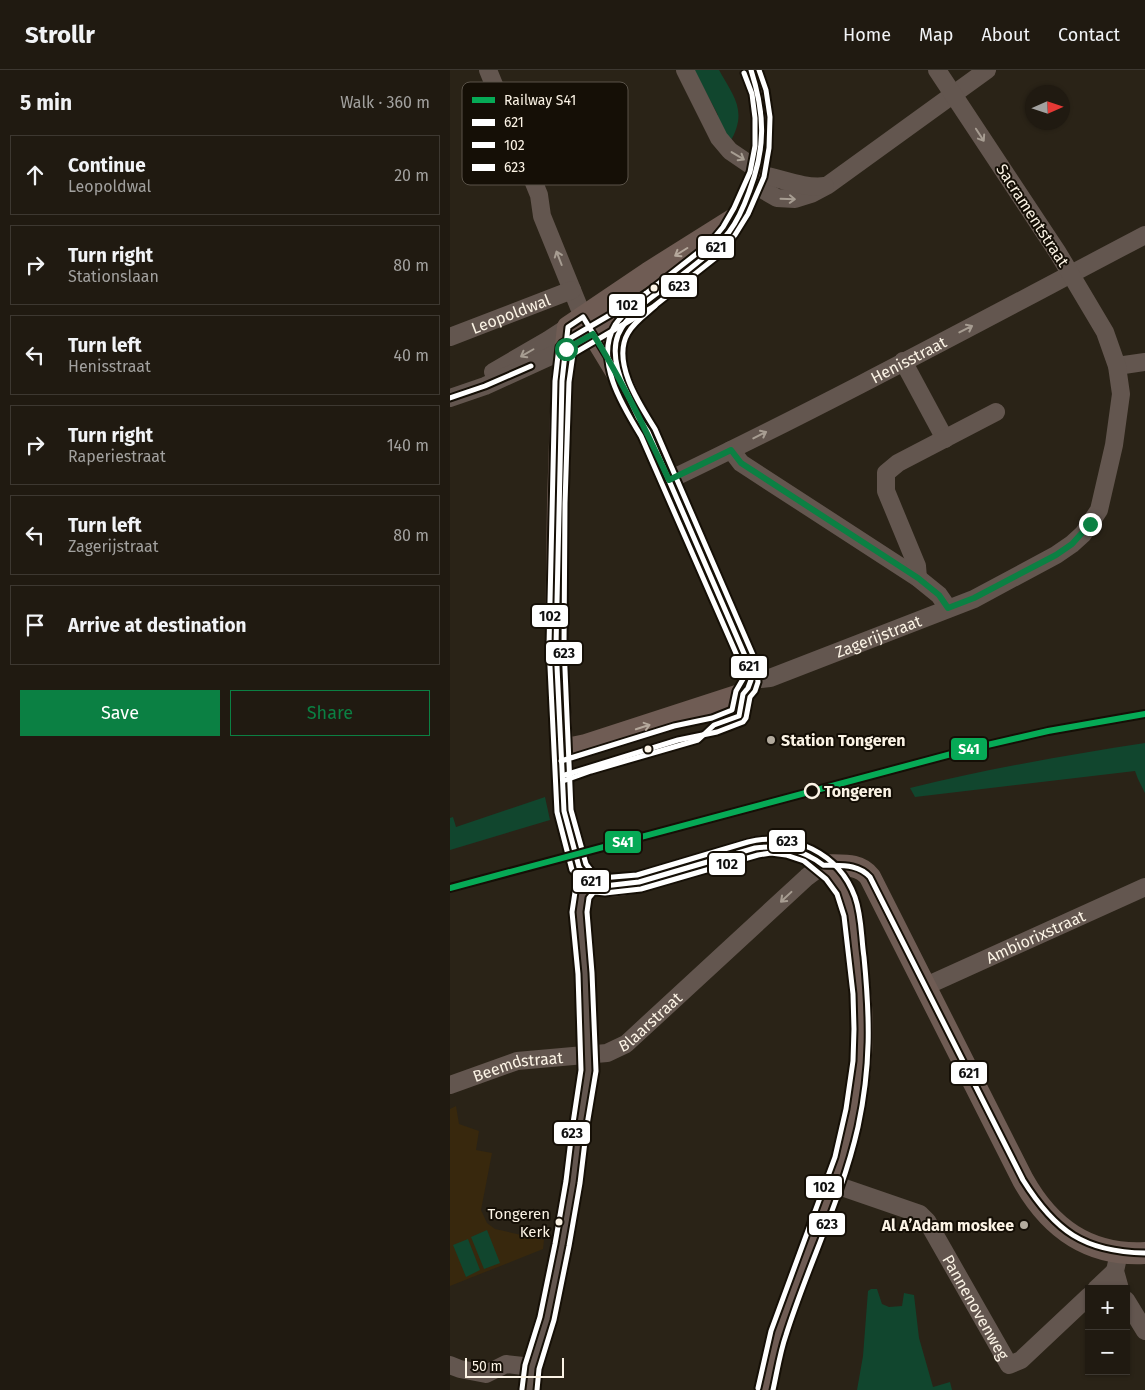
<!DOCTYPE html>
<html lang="en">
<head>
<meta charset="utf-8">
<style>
	body { margin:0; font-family:"Fira Sans",sans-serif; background:#2d271f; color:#f1f3f6 }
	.controls { position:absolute; right:15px; bottom:15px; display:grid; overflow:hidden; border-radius:0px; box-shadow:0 1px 4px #0004 }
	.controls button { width:45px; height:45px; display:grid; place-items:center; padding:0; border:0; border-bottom:1px solid #3d3831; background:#201a11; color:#f1f3f6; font:25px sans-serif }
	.compass { position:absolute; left:575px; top:15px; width:45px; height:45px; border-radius:50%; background:#201a11; box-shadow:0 1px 4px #0004; rotate:87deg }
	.scale { position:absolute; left:15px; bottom:12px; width:99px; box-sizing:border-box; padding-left:5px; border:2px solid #fbf3e5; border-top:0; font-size:14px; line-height:18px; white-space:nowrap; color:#fbf3e5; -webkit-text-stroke:4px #150f06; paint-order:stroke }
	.stop { position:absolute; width:15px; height:15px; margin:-11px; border:4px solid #0b8043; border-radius:50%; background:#fff }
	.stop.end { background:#0b8043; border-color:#fff; box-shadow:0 1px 5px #0008 }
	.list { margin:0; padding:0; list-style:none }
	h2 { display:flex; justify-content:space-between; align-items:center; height:65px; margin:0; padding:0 20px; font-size:21px }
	h2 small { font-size:16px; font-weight:400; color:#a2a19f }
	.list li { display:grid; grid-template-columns:32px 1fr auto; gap:15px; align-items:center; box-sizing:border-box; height:80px; margin:0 10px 10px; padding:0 10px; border:1px solid #3d3831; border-radius:0px }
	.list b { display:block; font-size:19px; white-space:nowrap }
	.list p { margin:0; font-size:16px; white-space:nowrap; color:#a2a19f }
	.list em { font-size:16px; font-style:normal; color:#a2a19f }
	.actions { display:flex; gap:10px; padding:15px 20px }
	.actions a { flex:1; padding:11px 0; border:1px solid #0b8043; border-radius:0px; text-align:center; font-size:18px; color:#0b8043 }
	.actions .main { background:#0b8043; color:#fff }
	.icon { flex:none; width:28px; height:28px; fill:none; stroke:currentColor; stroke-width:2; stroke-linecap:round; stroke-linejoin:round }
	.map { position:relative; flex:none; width:695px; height:1320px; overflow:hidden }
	header { display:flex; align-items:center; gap:30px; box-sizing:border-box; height:70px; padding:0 25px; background:#201a11; border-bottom:1px solid #3d3831 }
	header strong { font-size:24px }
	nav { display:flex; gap:28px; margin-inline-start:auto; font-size:18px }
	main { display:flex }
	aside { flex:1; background:#201a11 }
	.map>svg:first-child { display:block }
	.built { fill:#38280d }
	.green { fill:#11462e }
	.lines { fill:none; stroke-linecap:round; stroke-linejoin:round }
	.major-tunnel { stroke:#494236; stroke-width:22; stroke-dasharray:22 11; stroke-linecap:butt }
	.minor { stroke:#63564f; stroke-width:18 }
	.major { stroke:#6f5c54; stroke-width:22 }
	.bus-1-casing { stroke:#150f06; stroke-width:9 }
	.bus-2-casing { stroke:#150f06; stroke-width:9 }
	.bus-3-casing { stroke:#150f06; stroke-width:9 }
	.bus-1 { stroke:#fff; stroke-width:5 }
	.bus-2 { stroke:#fff; stroke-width:5 }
	.bus-3 { stroke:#fff; stroke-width:5 }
	.rail-1-casing { stroke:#150f06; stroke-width:10 }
	.rail-1 { stroke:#06aa56; stroke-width:6 }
	.oneway { stroke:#a79d92 }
	.oneway2 { stroke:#b5a89c }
	.route { stroke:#0b8043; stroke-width:6 }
	.bus-dot { fill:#fbf3e5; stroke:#150f06; stroke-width:2 }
	.poi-dot { fill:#b2aa9d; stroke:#150f06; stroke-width:2 }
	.stop-dot { fill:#150f06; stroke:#fbf3e5; stroke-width:2.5 }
	.labels { text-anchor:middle; stroke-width:4; stroke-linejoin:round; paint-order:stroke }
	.bus-label { font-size:15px; fill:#fbf3e5; stroke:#150f06; text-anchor:end }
	.street-label { font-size:16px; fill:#fbf3e5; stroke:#150f06 }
	.poi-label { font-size:16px; font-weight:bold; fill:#fbf3e5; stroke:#150f06; text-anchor:start }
	.stop-label { font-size:16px; font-weight:bold; fill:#fbf3e5; stroke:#150f06; text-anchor:start }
	.key { fill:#150f06; stroke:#5a5349; stroke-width:1 }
	.key-label { font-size:14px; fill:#fbf3e5 }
	.line-badge { stroke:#150f06; stroke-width:2 }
	.badge-label { font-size:14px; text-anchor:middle; font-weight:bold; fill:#fff }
	.pale-badge-label { font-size:14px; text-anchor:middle; font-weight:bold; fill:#111 }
</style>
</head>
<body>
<header>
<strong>Strollr</strong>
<nav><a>Home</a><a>Map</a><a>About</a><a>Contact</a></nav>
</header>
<main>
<aside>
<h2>5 min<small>Walk · 360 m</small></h2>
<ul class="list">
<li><svg class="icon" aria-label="ahead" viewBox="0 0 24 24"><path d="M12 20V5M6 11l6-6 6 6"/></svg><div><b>Continue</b><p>Leopoldwal</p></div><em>20 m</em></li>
<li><svg class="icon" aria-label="right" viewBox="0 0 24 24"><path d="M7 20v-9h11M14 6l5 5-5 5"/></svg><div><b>Turn right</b><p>Stationslaan</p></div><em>80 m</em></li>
<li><svg class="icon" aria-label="left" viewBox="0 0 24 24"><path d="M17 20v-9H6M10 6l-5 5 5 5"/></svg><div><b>Turn left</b><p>Henisstraat</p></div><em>40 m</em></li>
<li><svg class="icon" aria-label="right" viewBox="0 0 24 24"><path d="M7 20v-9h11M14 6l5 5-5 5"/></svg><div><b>Turn right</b><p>Raperiestraat</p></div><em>140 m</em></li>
<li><svg class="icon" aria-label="left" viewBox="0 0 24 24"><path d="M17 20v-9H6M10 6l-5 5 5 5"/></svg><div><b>Turn left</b><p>Zagerijstraat</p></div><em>80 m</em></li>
<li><svg class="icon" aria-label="arrive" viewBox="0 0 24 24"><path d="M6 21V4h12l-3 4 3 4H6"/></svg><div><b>Arrive at destination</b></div></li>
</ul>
<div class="actions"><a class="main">Save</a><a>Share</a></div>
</aside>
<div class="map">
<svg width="695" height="1320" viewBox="0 0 695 1320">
	<rect width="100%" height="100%" fill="#2a2317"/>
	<path class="built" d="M6 1036 9 1054 29 1061 26 1080 42 1083 31 1140 37 1153 45 1159 94 1170 93 1179 0 1216V1039Z"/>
	<path class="green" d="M244 0H269C284 27 298 41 280 72L266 47 268 45Z
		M695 673V723L688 709 685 701 465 727 460 718C538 699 616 685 695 673Z
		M95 727 100 750 0 780V748L3 747 6 757Z
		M37 1160 50 1193 34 1199 21 1167Z
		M18 1169 30 1200 16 1207 3 1175Z
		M421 1219H427L432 1234 439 1237 452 1236 454 1223 464 1225 469 1268 483 1317 500 1312 502 1320H407L413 1286 418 1221Z"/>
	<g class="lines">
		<path class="major-tunnel" d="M114 741 129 797"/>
		<g class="minor">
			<path d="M38 0 89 125 92 146 133 247"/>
			<path d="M235 0 269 68 280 81 302 96 315 121 327 128 345 129 361 124 378 115 537 0"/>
			<path d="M307 104C329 107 352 119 375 116"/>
			<path id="s1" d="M0 267 122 220"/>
			<path d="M453 291 495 369"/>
			<path d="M667 296 695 292"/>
			<path d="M43 302 98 270 118 257"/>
			<path d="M0 328 35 316 116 279"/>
			<path d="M281 380 291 393 468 508 489 525 498 538"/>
			<path id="s2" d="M219 410C380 333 537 248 695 165"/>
			<path d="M468 508 467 496 436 421V403L448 393 546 342"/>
			<path id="s3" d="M301 610 320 608 524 529 606 485 622 474 633 464 649 440 664 375 671 324 667 296 655 262 608 183 487 0"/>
			<path id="s4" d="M476 916 695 817"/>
			<path id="s5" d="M0 1015 67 991 157 983 176 974 357 807 373 795"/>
			<path id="s6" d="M383 1114 470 1144 477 1151 559 1295 571 1290 639 1226"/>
			<path d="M669 1183 665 1201 670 1219"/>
			<path d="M646 1219 665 1201"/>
			<path d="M676 1230 695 1261"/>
			<path d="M0 1295 10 1299 36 1304 56 1294 82 1297"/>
			<path d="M79 1320 82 1297 97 1249 112 1175 123 1112 130 1054 139 1000 135 903 129 842 132 825 142 812"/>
		</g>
		<path class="major" d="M130 271 198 231 264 179 279 161 291 141 307 104 312 77 313 48 309 22 301 0
			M112 680 136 675 293 624C302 614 301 607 299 595L198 362 188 347 170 308 133 247
			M114 741 111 659 106 576 108 433 112 311 118 257 198 203 287 147
			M373 795C390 796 409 792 420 807L573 1110C600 1158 638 1186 695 1183
			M129 797C146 822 163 816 189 812 217 803 245 795 273 787 290 782 309 774 328 776 355 778 381 796 394 821 404 840 404 865 406 887 409 911 412 935 412 959 412 1003 404 1046 392 1089L328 1264 315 1320"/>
		<g class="bus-1-casing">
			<path id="bus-1" d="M175 320C168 304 161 283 168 265 179 240 207 224 228 208 246 194 265 180 279 162 288 150 294 136 299 122 316 78 315 44 301 0
				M0 328 35 316 81 296
				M113 711 141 701 248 670 264 655 289 646 293 624 298 618 301 610 299 595 198 362 188 347 170 308 133 247 118 257 112 311 106 576 114 741 129 797 138 809 148 815 154 816 189 812 305 778C331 775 352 779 373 795
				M373 795C390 796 407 793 420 807L573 1110C605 1161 634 1182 695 1183"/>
		</g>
		<g class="bus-2-casing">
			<path id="bus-2" d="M294 3 302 24 305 48V76L300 102 284 138 273 157 259 174 194 225 112 273 109 277 105 311 99 576 107 742 122 800 134 815 145 822 155 823 191 819 308 785 321 783 336 785 354 791 376 809 387 824 394 846 403 924 404 959 403 991 396 1039 385 1087 321 1261 308 1318
				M115 705 228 670 267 662 293 652 296 648 300 627 305 621 308 612 306 592 205 359C190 335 161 292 178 263 184 252 196 244 205 236
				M87 1320 89 1299 104 1250 119 1176 130 1113 137 1055 146 1001 142 903 137 842 139 828 148 817"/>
		</g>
		<g class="bus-3-casing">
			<path id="bus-3" d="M309 0 316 20 320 47 319 78 314 107 298 144 285 165 269 185 203 237 123 284 119 312 115 433 114 576 121 740 136 794 143 803 151 808 187 805 298 772C342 761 389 783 405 827 412 847 411 867 414 887 420 949 421 996 408 1057 392 1128 358 1195 336 1265 330 1282 327 1302 323 1320
				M111 691 224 656 262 648 282 640 286 621 293 609 292 597 191 366C172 335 144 290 165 255 173 243 185 234 195 224
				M72 1319 75 1295 90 1247 105 1174 116 1111 123 1053 131 1000 128 904 122 842 125 822 136 807"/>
		</g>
		<use href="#bus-1" class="bus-1"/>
		<use href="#bus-2" class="bus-2"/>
		<use href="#bus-3" class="bus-3"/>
		<g class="rail-1-casing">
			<path id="rail-1" d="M0 818 520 679 598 661 695 644"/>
		</g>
		<use href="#rail-1" class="rail-1"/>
	</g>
	<defs><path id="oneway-shaft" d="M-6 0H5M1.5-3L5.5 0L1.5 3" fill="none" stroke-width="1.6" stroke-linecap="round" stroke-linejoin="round" transform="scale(1.25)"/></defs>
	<g class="oneway">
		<use href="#oneway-shaft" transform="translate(530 65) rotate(57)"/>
		<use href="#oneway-shaft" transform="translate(288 86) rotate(31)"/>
		<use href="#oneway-shaft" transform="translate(338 129) rotate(2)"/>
		<use href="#oneway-shaft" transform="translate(109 188) rotate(-111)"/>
		<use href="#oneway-shaft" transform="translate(516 259) rotate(-27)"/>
		<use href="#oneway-shaft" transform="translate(77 283) rotate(150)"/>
		<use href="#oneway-shaft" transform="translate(310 365) rotate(-27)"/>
		<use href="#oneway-shaft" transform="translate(336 827) rotate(137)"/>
	</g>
	<g class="oneway2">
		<use href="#oneway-shaft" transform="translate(231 182) rotate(148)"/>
		<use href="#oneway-shaft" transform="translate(193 657) rotate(-18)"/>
	</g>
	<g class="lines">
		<path class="route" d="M116 279 143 264C172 310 196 360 219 410L281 380 291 393 468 508 489 525 498 538 524 528 606 485 622 474 640 454"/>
	</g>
	<g class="bus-dot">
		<circle cx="204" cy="218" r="4.5"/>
		<circle cx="198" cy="679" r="4.5"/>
		<circle cx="109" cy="1152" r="4.5"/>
	</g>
	<g class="poi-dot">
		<circle cx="321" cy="670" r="5"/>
		<circle cx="574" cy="1155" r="5"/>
	</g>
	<circle class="stop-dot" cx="362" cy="721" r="7"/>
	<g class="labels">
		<g class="bus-label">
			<text x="100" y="1149">Tongeren<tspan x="100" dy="18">Kerk</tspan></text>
		</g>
		<g class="street-label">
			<text transform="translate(583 145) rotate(57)" y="6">Sacramentstraat</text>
			<text dy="6" stroke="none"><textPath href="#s1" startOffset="65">Leopoldwal</textPath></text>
			<text dy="6" stroke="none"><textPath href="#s2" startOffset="268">Henisstraat</textPath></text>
			<text dy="6" stroke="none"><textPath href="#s3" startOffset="135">Zagerijstraat</textPath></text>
			<text dy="6" stroke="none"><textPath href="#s4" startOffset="120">Ambiorixstraat</textPath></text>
			<text dy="6" stroke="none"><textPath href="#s5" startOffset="215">Blaarstraat</textPath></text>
			<text dy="6" stroke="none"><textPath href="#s5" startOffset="71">Beemdstraat</textPath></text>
			<text dy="6" stroke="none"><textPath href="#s6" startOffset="201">Pannenovenweg</textPath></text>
		</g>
		<g class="poi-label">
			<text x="331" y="676">Station Tongeren</text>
			<text x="564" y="1161" text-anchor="end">Al A’Adam moskee</text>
		</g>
		<g class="stop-label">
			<text x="374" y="727">Tongeren</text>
		</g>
	</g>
	<rect x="12" y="12" width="166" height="103" rx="8" class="key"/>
	<rect x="22" y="27" width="23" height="6" fill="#06aa56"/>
	<rect x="22" y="49" width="23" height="7" fill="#fff"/>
	<rect x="22" y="72" width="23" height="6" fill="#fff"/>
	<rect x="22" y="94" width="23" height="7" fill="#fff"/>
	<g class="key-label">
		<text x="54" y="35">Railway S41</text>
		<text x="54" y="57">621</text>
		<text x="54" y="80">102</text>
		<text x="54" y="102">623</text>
	</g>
	<g class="line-badge">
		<rect x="247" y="165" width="38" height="24" rx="5" fill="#fff"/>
		<rect x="210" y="204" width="38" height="24" rx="5" fill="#fff"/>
		<rect x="158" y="223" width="38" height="24" rx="5" fill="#fff"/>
		<rect x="81" y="534" width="38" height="24" rx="5" fill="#fff"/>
		<rect x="95" y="571" width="38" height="24" rx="5" fill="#fff"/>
		<rect x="280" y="585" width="38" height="24" rx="5" fill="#fff"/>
		<rect x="500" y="667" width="38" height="24" rx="5" fill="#06aa56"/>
		<rect x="318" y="759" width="38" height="24" rx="5" fill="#fff"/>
		<rect x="154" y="760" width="38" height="24" rx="5" fill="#06aa56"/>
		<rect x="258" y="782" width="38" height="24" rx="5" fill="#fff"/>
		<rect x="122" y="799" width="38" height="24" rx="5" fill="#fff"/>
		<rect x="500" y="991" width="38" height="24" rx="5" fill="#fff"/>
		<rect x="103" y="1051" width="38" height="24" rx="5" fill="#fff"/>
		<rect x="355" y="1105" width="38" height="24" rx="5" fill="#fff"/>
		<rect x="358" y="1142" width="38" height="24" rx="5" fill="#fff"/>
	</g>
	<g class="badge-label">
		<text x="519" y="684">S41</text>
		<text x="173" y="777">S41</text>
	</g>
	<g class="pale-badge-label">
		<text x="266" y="182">621</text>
		<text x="229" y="221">623</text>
		<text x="177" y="240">102</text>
		<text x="100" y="551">102</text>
		<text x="114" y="588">623</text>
		<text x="299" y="601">621</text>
		<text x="337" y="776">623</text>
		<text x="277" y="799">102</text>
		<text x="141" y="816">621</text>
		<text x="519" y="1008">621</text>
		<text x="122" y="1068">623</text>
		<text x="374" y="1122">102</text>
		<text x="377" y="1159">623</text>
	</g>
</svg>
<div class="controls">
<button>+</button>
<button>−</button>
</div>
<svg class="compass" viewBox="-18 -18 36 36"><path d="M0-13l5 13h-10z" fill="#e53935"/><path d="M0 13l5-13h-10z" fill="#a2a19f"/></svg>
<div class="scale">50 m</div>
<div class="stop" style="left:116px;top:279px"></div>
<div class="stop end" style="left:640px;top:454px"></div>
</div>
</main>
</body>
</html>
